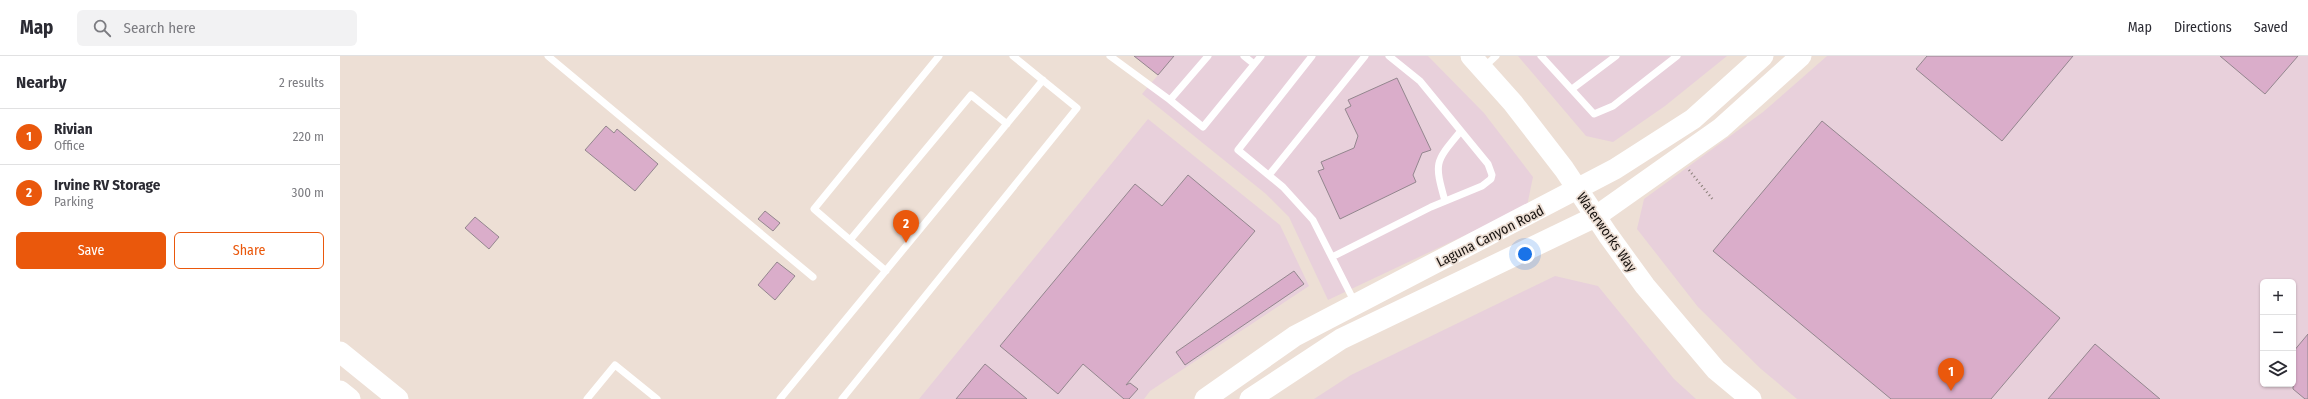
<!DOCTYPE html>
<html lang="en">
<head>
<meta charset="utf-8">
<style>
	body { margin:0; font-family:"Fira Sans Condensed",sans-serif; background:#f2f2f3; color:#2b2b33 }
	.controls { position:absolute; right:12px; bottom:12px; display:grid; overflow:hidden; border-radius:6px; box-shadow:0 1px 3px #0004 }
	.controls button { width:36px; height:36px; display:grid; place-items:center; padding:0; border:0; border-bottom:1px solid #e1e1e2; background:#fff; color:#2b2b33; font:20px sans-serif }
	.you { position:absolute; left:1185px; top:198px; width:14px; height:14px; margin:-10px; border:3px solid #fff; border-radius:50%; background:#1a73e8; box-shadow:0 0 0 6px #1a73e833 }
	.badge { display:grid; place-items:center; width:26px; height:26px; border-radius:50%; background:#ea580c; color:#fff; font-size:13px; font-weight:700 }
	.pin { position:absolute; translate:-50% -33px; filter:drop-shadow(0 1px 2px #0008) }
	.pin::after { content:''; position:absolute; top:21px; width:14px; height:12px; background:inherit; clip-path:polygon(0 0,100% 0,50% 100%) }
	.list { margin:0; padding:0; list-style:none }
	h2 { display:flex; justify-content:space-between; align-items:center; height:52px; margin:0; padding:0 16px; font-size:17px }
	h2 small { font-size:13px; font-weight:400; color:#7c7c81 }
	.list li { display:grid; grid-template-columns:26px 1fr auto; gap:12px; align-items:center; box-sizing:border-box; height:56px; padding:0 16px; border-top:1px solid #e1e1e2 }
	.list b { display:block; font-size:15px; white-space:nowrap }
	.list p { margin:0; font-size:13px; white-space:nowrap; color:#7c7c81 }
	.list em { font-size:13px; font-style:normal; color:#7c7c81 }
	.actions { display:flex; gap:8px; padding:12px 16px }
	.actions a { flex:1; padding:9px 0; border:1px solid #ea580c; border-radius:6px; text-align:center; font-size:14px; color:#ea580c }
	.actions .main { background:#ea580c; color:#fff }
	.icon { flex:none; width:22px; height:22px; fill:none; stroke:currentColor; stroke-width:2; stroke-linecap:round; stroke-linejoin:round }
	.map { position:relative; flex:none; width:1968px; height:343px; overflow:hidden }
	header { display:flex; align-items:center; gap:24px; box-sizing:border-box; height:56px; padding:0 20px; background:#fff; border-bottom:1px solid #e1e1e2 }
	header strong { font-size:19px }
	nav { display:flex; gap:22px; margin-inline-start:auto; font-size:14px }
	.search { width:280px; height:36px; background:#f2f2f3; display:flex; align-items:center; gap:10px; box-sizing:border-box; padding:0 14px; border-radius:6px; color:#7c7c81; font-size:15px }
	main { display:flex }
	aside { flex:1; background:#fff }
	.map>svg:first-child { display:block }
	.commercial { fill:#e8d0db; fill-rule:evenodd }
	.building { fill:#daadca; stroke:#93868e }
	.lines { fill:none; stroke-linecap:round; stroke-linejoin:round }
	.path { stroke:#887e77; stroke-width:2.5; stroke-dasharray:1 3; stroke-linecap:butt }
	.lane { stroke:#fff; stroke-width:7 }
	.secondary { stroke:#fff; stroke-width:21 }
	.labels { text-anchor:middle; stroke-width:3.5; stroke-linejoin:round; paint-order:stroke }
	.street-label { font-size:14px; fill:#181310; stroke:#eddfd5 }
</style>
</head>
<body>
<header>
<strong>Map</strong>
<div class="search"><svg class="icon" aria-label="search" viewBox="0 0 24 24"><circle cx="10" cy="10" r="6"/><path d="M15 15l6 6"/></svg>Search here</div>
<nav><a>Map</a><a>Directions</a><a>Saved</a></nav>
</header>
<main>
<aside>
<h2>Nearby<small>2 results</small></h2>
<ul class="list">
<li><span class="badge">1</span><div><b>Rivian</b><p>Office</p></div><em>220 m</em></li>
<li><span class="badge">2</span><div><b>Irvine RV Storage</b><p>Parking</p></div><em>300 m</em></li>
</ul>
<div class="actions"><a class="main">Save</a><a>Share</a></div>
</aside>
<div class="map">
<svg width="1968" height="343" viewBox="0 0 1968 343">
	<rect width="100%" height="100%" fill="#eddfd5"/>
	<path class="commercial" d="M834 0H1088L1144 57 1193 121 1187 150 988 244 949 161 926 138 802 38Z
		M1178 0H1387L1325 50 1273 86 1246 80Z
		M1487 0H1968V343H1457L1421 313 1358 251 1297 173 1304 143 1423 56ZM1923 226H1953V328H1923Z
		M808 63 940 169 969 230 810 335 804 343H579Z
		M1215 220 1258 230 1334 323 1356 343H974L1011 319Z"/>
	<path class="building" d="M794 0H834L818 19Z
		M1587 0H1733L1662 85 1576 13Z
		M1880 0H1958L1925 38Z
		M1057 22 1091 94 1082 97 1073 119 1076 126 1000 163 978 115 984 113 981 106 1014 92 1018 80 1005 53 1011 50 1008 44Z
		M1482 65 1720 262 1651 343H1551L1373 195Z
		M266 70 274 77 277 73 318 108 295 135 245 94Z
		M848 119 915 175 786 329 790 327 798 333 789 343H784L743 308 718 338 660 290 795 128 822 150Z
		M425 155 440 167 433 175 418 163Z
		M135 161 159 181 149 193 125 172Z
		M437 206 455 220 435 244 418 229Z
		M954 215 964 228 845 309 836 296Z
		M1968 278V343H1965L1953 333V296Z
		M1755 288 1788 316 1820 343H1708Z
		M645 308 687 343H616Z"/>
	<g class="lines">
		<path class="path" d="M1349 114 1374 145"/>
		<path class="lane" d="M208 0 473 221
			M770 0 830 44
			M868 0 830 44 863 71 921 0
			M904 0 914 8
			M972 0 898 94 943 131 973 164 1015 247
			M1201 0 1254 58 1273 50 1337 0
			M1143 12 1156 0
			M1232 33 1276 0
			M929 119 1025 0
			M1105 145C1094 106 1095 106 1120 76
			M510 184 631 39 667 68
			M992 201 1091 151 1142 130 1151 123 1152 119 1148 108 1080 25 1049 0
			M546 215 474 153 599 0
			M247 343 275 309 317 343
			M440 343 703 24
			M502 343 737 52 673 0"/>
		<path class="secondary" d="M1131 0 1173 47 1224 113 1268 179 1305 230 1376 314 1411 343
			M0 296 58 343
			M0 335 10 343
			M865 343 955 280 1275 113 1353 63 1423 0
			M910 343 1001 283 1255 161 1381 72 1461 0"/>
	</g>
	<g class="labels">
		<g class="street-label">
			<text transform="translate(1267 176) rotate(55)" y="5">Waterworks Way</text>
			<text transform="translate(1150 180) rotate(-27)" y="5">Laguna Canyon Road</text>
		</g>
	</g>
</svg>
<div class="controls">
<button>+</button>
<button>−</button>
<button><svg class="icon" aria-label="layers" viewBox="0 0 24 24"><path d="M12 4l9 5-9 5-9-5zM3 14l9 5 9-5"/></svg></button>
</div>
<div class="you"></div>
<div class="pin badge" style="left:1611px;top:335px">1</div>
<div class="pin badge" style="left:566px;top:187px">2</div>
</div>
</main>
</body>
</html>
